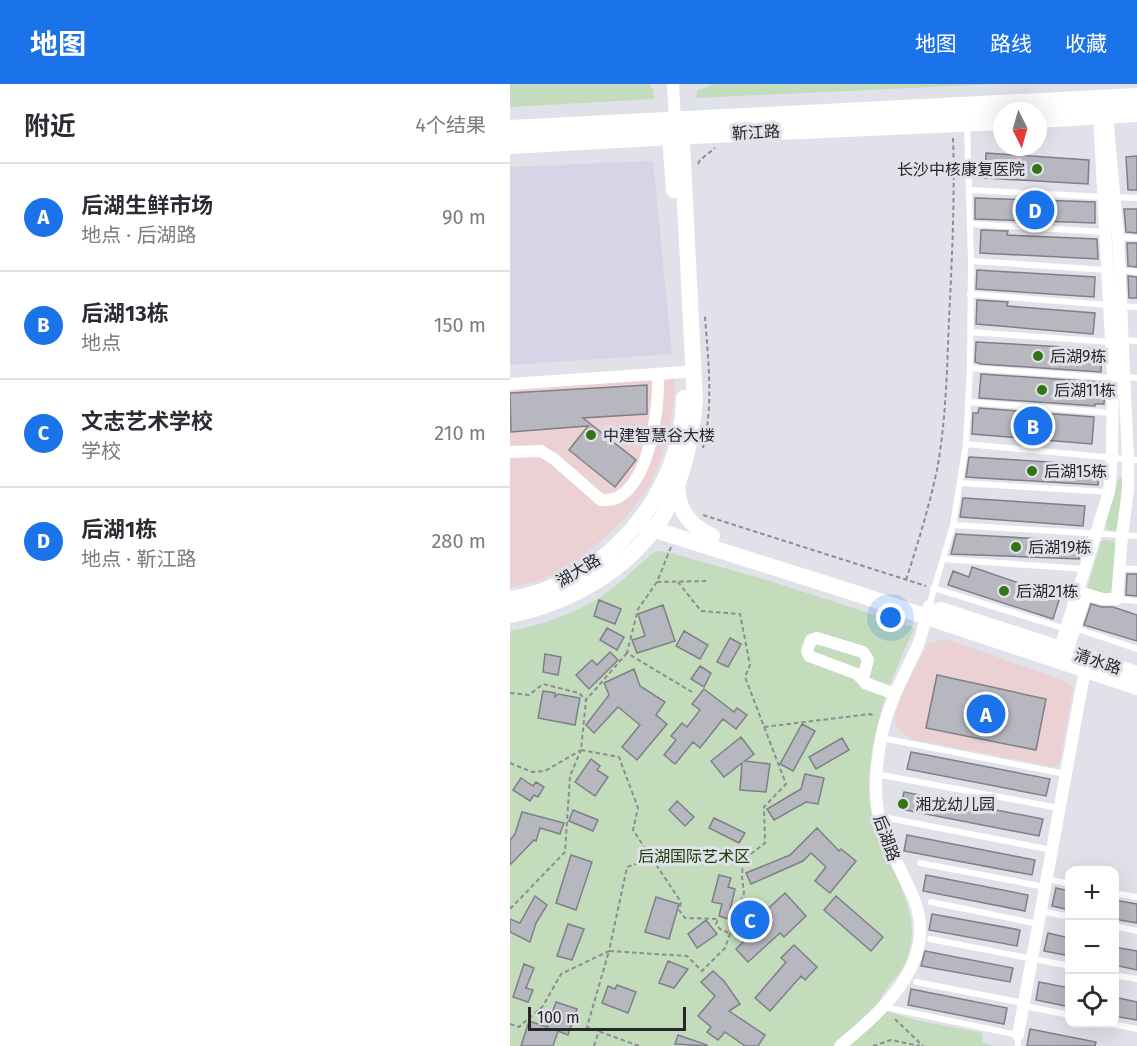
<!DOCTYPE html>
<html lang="zh">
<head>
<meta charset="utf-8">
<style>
	body { margin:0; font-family:"Fira Sans","Noto Sans SC",sans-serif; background:#f2f2f3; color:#2b2b33 }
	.controls { position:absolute; right:18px; bottom:18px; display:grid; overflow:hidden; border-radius:12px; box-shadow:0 6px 24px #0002 }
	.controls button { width:54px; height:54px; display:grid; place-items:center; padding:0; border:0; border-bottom:2px solid #e1e1e2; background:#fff; color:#2b2b33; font:30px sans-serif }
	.compass { position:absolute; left:483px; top:18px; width:54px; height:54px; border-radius:50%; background:#fff; box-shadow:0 6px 24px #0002; rotate:175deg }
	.scale { position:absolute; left:18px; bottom:15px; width:158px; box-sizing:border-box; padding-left:6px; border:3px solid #27272b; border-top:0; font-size:16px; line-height:21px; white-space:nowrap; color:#27272b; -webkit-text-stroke:4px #e1e1ea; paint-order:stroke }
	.you { position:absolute; left:381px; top:534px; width:21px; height:21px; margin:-15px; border:4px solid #fff; border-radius:50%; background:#1a73e8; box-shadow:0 0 0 9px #1a73e833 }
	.badge { display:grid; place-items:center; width:39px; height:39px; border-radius:50%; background:#1a73e8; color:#fff; font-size:20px; font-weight:700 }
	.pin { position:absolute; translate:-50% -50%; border:3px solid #fff; box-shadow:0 2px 6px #0006 }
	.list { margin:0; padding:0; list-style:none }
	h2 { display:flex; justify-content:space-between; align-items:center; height:78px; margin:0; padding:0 24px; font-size:26px }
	h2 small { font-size:20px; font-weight:400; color:#7c7c81 }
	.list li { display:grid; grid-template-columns:39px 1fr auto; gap:18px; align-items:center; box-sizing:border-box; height:108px; padding:0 24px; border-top:2px solid #e1e1e2 }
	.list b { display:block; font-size:22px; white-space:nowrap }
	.list p { margin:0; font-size:20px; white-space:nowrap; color:#7c7c81 }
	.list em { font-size:20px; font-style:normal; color:#7c7c81 }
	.icon { flex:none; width:33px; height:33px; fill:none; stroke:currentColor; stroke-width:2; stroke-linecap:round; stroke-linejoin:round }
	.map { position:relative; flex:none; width:627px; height:962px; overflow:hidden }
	header { display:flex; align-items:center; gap:36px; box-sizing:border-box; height:84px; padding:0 30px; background:#1a73e8; color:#fff }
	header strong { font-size:28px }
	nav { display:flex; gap:33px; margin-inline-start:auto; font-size:21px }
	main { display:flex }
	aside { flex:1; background:#fff }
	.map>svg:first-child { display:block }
	.commercial { fill:#ebd1d3 }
	.built { fill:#d5d5e5 }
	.green { fill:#c3dcbb }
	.building { fill:#b7b7c0; stroke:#7f7f88; stroke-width:1.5 }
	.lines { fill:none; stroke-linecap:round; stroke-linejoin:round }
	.path { stroke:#8c8c93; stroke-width:2; stroke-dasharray:4.5 3; stroke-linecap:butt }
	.service { stroke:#fff; stroke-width:6 }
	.minor { stroke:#fff; stroke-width:12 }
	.secondary { stroke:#fff; stroke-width:16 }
	.primary { stroke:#fff; stroke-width:18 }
	.poi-dot { fill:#327515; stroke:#e1e1ea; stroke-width:2 }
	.labels { text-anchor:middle; stroke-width:6; stroke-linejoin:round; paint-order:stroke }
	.street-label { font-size:16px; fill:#27272b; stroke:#e1e1ea }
	.poi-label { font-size:16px; fill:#27272b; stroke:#e1e1ea; text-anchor:start }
	.park-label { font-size:16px; fill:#1b4107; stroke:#e1e1ea }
</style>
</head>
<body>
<header>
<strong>地图</strong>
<nav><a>地图</a><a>路线</a><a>收藏</a></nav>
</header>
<main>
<aside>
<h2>附近<small>4个结果</small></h2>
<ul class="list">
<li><span class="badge">A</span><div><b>后湖生鲜市场</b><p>地点 · 后湖路</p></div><em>90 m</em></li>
<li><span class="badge">B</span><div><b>后湖13栋</b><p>地点</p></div><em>150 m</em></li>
<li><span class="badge">C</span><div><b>文志艺术学校</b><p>学校</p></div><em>210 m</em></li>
<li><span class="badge">D</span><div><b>后湖1栋</b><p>地点 · 靳江路</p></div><em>280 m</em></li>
</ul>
</aside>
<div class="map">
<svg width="627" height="962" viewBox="0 0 627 962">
	<rect width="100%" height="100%" fill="#e1e1ea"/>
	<path class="commercial" d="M164 283 165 307 161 338 151 375 140 401 114 436 62 482 31 496 0 504V294Z
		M431 556H439L555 597 563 604 550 677 548 681 543 683 529 680 405 656 395 651 386 643 385 632 390 616 403 587 419 559Z"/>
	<path class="built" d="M143 77 162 270 0 281V83Z"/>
	<path class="green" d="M0 0H139L143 6 144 15 0 23Z
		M202 0H483L186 14 187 6 198 3Z
		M609 394 615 395 608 444 604 447H598L595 440Z
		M594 456 607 458 604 505 598 510 577 505 591 458Z
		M148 467 157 468 260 497 405 544C378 597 344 687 366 746 377 777 400 812 402 845 402 857 399 873 392 885 386 896 368 909 370 923 391 936 445 943 472 949V958L484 962H0V547C32 541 65 530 92 512 110 500 126 483 143 469Z"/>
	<path class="building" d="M476 69 579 76 578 100 475 94Z
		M627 72V106H618L616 73Z
		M465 114 585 118V139L465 135Z
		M614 125H627V149L616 148Z
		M471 146 498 147 497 151 587 155 588 175 470 169Z
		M617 159H627V183L618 182Z
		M467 186 585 193 584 213 466 205Z
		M618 192 627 193V214H619Z
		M467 216 498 218 497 222 585 229 583 250 466 240Z
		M466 258 592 265 591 288 471 280 465 278Z
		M471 290 590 298 595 300 594 320H585V322L469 314Z
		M137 301V330L73 334 126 376 105 403 59 366 78 342 1 348 0 309Z
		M469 324 584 333 582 360 462 350 463 329H468Z
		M459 373 589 381 588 401 456 393Z
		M453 414 575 422 573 442 450 433Z
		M446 450 570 457 569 475 441 470Z
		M462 483 550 513 543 535 438 501 443 487 459 493Z
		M617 490H627V512L616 511Z
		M89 516 111 525 105 540 84 532Z
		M581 520 592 523H603L627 531V557L574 541Z
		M153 521 165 557 127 569 122 556 135 552 128 530Z
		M97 544 114 553 107 566 90 556Z
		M174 547 198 561 190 575 166 562Z
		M220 554 231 560 218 583 207 578Z
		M100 568 108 576 79 605 66 591 82 576 87 581Z
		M35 570 51 573 48 591 33 588Z
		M190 582 201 589 194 603 181 595Z
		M124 585 130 602 155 618 146 631 157 640 127 676 112 663 130 641 108 623 84 649 76 641 99 611 94 599Z
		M427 591 536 615 526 666 416 644Z
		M194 605 224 628 227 624 237 631 226 645 213 635 190 664 183 658 165 680 154 671 166 656 161 652 172 639 177 643 190 626 182 620Z
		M33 607 45 609V613L48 610 70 614 65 641 28 634Z
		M292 640 305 647 283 687 270 680Z
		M231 653 244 670 235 677 260 680 256 708 230 706 232 679 214 693 201 677Z
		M332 654 339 666 306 685 299 673Z
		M401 668 540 695 536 712 397 685Z
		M81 675 90 682 87 686 98 693 85 712 65 698Z
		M295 690 314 694 308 720 296 718 264 736 257 725 291 705Z
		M11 694 23 702 26 698 34 703 28 713 24 711 20 717 3 706Z
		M394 708 533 735 529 752 390 725Z
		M167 717 184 733 175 742 159 726Z
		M63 726 88 736 83 747 59 737Z
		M12 728 54 739 50 750 30 744 26 757 24 756 0 781V756L5 750Z
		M204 734 235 749 229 759 199 744Z
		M307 744 329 767 331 765 346 777 320 809 305 797 316 783 301 769 293 777 241 800 236 789 280 771Z
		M397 751 525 776 522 791 394 767Z
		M61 771 82 778 66 826 46 819Z
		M209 791 221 794 218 803 225 805 218 835 209 832 212 820 202 818Z
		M416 791 518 811 515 827 413 807Z
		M546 804 560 807V826L542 822Z
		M275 809 296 832 274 853 270 849 238 878 226 865 243 848 238 843Z
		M25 812 37 821 26 839 20 858 0 848V835L10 839Z
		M326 812 373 853 361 867 314 826Z
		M146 813 169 820 159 855 135 848Z
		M604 816 627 820V839L604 835Z
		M422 830 510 846 507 862 419 846Z
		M196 836 207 850 187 864 178 850Z
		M58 840 74 845 62 876 47 872Z
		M538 849 560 854V872L534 867Z
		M284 861 307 883 295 896 291 892 260 927 245 914 276 878 271 874Z
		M604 863 627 867V886L604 881Z
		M415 867 503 884 500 898 411 882Z
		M158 877 178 885 164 904 149 899Z
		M14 880 24 884 16 904 23 906 18 918 3 913Z
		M203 887 214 897 230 920 219 927 255 951 248 962H235L215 948 208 956 197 948 201 943 188 932 205 912 191 898Z
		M529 898 560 904V923L526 916Z
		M107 901 126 908 118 929 92 919 98 902 105 905Z
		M401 905 497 924 494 940 398 921Z
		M604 913 627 918V936L604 932Z
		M46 918 67 925 58 951 48 947 43 962H11L19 937 37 943Z
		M520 945 586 958 585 962H517Z
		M168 951 197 961V962L165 960Z"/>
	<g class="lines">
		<path class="path" d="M188 80 190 76 205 64
			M193 364C204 320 198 277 195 232
			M193 431 416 502
			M161 463 147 498 196 497
			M396 496C408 459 419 423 427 386 436 337 437 285 439 236 442 175 445 114 443 53
			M147 498 128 525 117 569 182 608
			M117 569 76 616 71 666 109 673 128 724 123 746 171 818 169 826 175 834 208 835 206 840 210 845 219 849
			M0 609 19 611 33 600 69 609 76 616
			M254 643 360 630 365 632
			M0 679 22 688 35 687 71 666
			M0 823 1 824 55 768 60 692 71 666
			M385 935 413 962
			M0 940 9 943 33 922 51 890 99 867 117 783 135 777 141 772
			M84 962 89 947
			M129 962 77 943 99 867 177 872 192 887 215 864 234 809 232 793 233 776 255 759 254 723 276 700 235 593 240 581 230 530 191 527 168 498
			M363 962 381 956 410 962"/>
		<path class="service" d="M460 106 594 113
			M605 113 627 114
			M461 140 595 148
			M608 153 627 154
			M461 177 597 186
			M610 186 627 188
			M460 210 599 221
			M610 222 627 223
			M460 248 601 258
			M613 256 627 257
			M460 284 603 294
			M614 293 627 294
			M458 318 603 329
			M456 360 627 376
			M450 399 598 408
			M443 441 627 452
			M433 475 575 485
			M610 484 627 485
			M423 504 556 545 565 544 627 565
			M607 515 627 517
			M419 522 443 441 456 360 460 284 461 177 457 41
			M372 654 555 690
			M366 690 549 724
			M368 732 542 766
			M410 779 535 803
			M537 795 560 800
			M604 809 627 813
			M421 818 529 840
			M531 827 560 833
			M604 842 627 847
			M420 855 560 882
			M604 891 627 895
			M406 898 514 919
			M514 922 560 931
			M374 923 508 951V962
			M602 940 627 945"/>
		<path class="minor" d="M163 0 165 37
			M0 300 174 288
			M0 368 31 367 44 375 91 416C99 416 106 416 113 410 141 389 149 322 148 290
			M550 564 599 408 602 373 603 294 589 31
			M557 567 576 510 592 515H607L612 452 618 405V376L608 153 597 31
			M354 597 347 590 299 572 297 567 301 556 307 554 353 568 358 576 353 594 355 599 385 610
			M508 951 576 580
			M330 962C373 926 429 878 404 815 387 774 364 746 366 699 367 672 372 641 383 615 390 597 400 579 408 561 413 548 415 535 419 522"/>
		<path class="secondary" d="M159 39 164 106
			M167 402C168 427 180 442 202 452
			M133 442 348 510 627 603
			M0 515C95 501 173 410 174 314
			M431 526 627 590
			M0 531C59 519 117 487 151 435 171 405 182 353 185 317L171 38"/>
		<path class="primary" d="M528 35 627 29
			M0 45 627 13
			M0 61 160 52 492 37"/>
	</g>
	<g class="poi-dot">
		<circle cx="527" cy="85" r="6"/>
		<circle cx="528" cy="272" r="6"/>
		<circle cx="532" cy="306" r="6"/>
		<circle cx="81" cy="351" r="6"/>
		<circle cx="522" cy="387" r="6"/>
		<circle cx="506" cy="463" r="6"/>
		<circle cx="494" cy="507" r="6"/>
		<circle cx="393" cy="720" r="6"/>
	</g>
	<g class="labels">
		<g class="street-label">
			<text transform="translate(246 48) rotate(-3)" y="6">靳江路</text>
			<text transform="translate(68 486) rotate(-31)" y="6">湖大路</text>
			<text transform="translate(588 577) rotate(18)" y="6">清水路</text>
			<text transform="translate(377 754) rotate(70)" y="6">后湖路</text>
		</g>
		<g class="poi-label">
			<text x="515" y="91" text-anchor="end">长沙中核康复医院</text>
			<text x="540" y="278">后湖9栋</text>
			<text x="544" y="312">后湖11栋</text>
			<text x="93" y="357">中建智慧谷大楼</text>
			<text x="534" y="393">后湖15栋</text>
			<text x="518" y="469">后湖19栋</text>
			<text x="506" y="513">后湖21栋</text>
			<text x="405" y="726">湘龙幼儿园</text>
		</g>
		<g class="park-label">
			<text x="184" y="778">后湖国际艺术区</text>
		</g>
	</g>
</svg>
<div class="controls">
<button>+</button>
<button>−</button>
<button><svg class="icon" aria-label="locate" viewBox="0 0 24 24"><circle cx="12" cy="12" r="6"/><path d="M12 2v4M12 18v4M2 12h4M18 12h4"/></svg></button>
</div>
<svg class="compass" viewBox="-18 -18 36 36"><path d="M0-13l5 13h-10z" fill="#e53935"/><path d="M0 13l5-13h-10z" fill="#7c7c81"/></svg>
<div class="scale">100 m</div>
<div class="you"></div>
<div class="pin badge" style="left:476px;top:630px">A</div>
<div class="pin badge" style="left:523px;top:342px">B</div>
<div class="pin badge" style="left:240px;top:836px">C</div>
<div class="pin badge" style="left:525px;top:126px">D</div>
</div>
</main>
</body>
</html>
